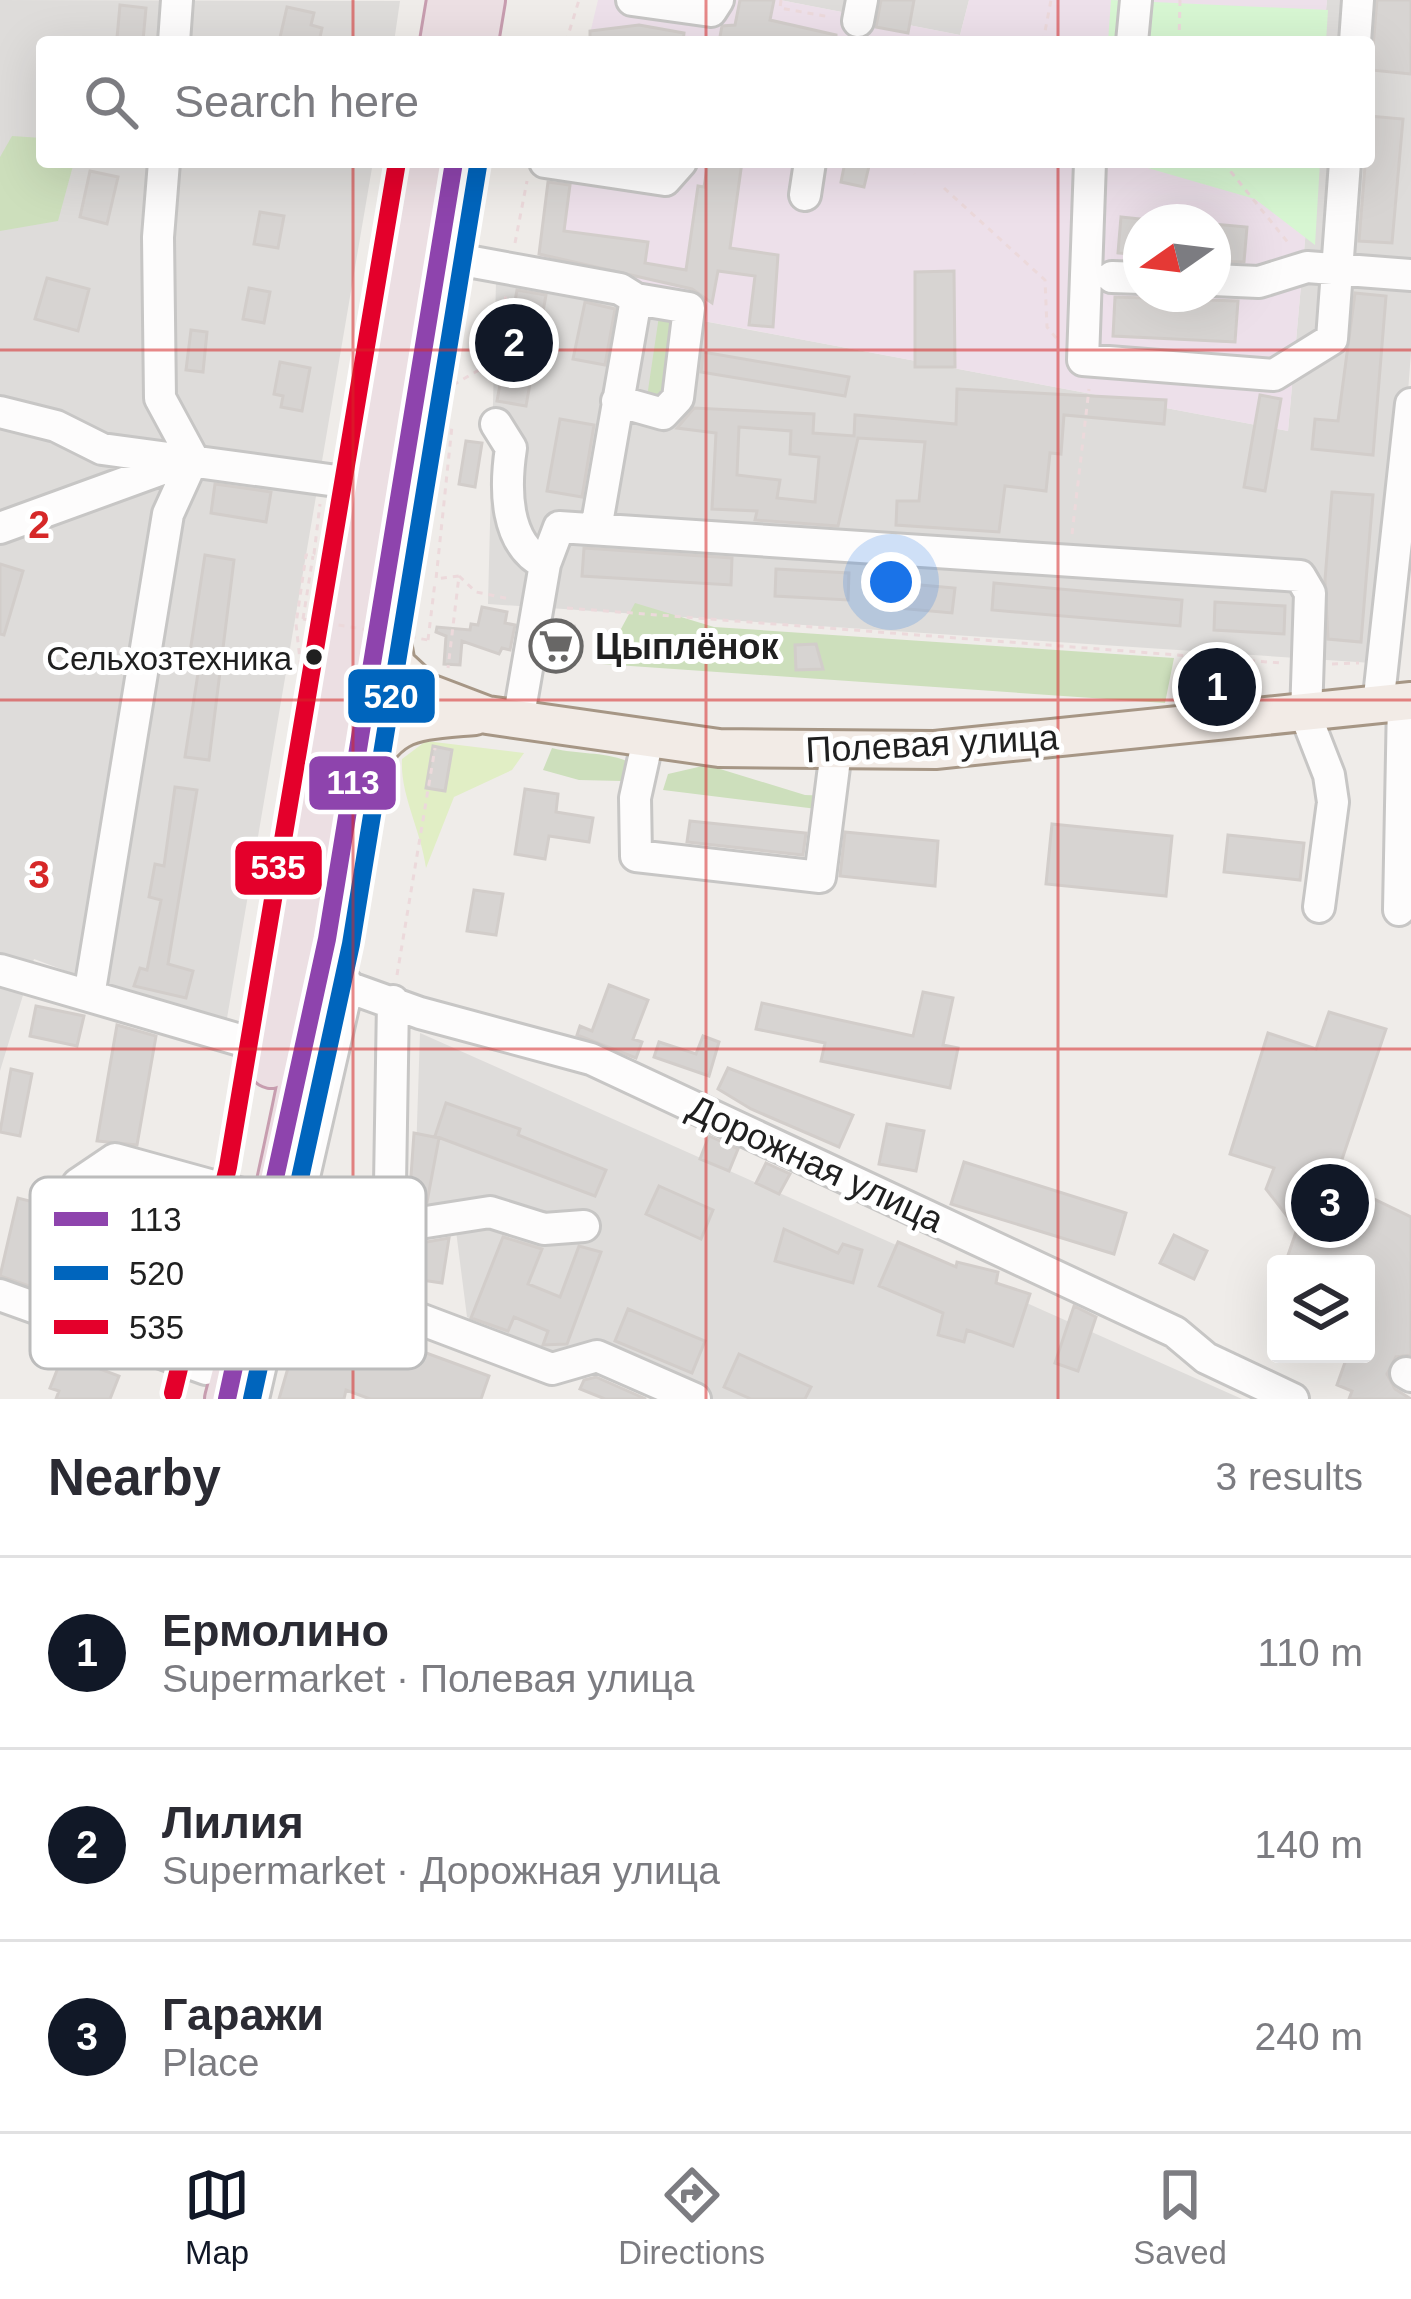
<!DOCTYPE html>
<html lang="en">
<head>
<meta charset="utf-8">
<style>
	body { margin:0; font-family:Helvetica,sans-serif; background:#f2f2f3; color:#2b2b33 }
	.controls { position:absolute; right:36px; bottom:36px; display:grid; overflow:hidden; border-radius:12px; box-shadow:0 12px 48px #0002 }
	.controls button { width:108px; height:108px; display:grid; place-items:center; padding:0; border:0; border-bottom:3px solid #e1e1e2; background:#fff; color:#2b2b33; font:60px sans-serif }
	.compass { position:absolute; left:1123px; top:204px; width:108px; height:108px; border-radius:50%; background:#fff; box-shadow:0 12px 48px #0002; rotate:256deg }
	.you { position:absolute; left:891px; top:582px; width:42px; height:42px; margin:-30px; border:9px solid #fff; border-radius:50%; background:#1a73e8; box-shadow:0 0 0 18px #1a73e833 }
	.badge { display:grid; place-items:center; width:78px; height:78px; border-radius:50%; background:#111827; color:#fff; font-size:39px; font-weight:700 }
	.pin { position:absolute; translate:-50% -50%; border:6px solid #fff; box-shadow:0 3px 12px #0006 }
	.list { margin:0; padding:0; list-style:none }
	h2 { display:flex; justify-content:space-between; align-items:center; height:156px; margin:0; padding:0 48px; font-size:51px }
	h2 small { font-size:39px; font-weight:400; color:#7c7c81 }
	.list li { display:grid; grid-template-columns:78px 1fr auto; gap:36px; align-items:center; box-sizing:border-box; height:192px; padding:0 48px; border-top:3px solid #e1e1e2 }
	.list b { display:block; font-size:45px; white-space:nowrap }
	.list p { margin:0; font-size:39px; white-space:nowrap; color:#7c7c81 }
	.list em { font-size:39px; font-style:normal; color:#7c7c81 }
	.icon { flex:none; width:66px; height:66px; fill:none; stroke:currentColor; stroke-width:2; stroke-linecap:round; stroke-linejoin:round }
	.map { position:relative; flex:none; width:1411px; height:1399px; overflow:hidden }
	.search { position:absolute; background:#fff; box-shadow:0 12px 48px #0002; left:36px; right:36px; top:36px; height:132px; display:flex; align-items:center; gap:30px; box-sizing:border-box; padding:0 42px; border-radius:12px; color:#7c7c81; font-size:45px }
	.sheet { height:732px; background:#fff }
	nav { display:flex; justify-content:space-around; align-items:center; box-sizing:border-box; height:168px; border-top:3px solid #e1e1e2; background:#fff; font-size:33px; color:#7c7c81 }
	nav a { display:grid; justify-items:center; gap:6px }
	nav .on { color:#111827 }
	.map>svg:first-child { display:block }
	.residential { fill:#dedcda }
	.industrial { fill:#ede0ea; fill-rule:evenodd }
	.grass { fill:#e1eec5 }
	.forest { fill:#cddfbc }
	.park { fill:#d7f6d2 }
	.building { fill:#d7d4d2; stroke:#d2cdca; stroke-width:3; fill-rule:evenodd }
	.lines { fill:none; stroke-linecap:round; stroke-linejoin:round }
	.minor-casing { stroke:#c7c6c5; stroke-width:36 }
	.major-casing { stroke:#a69685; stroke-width:42 }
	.highway-casing { stroke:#c79daf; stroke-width:48 }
	.path { stroke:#ecd9db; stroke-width:3; stroke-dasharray:6 6; stroke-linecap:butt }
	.minor { stroke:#fdfcfc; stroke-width:30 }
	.major { stroke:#f2ebe6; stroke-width:36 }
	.highway { stroke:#ecdfe3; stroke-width:42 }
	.path-bridge { stroke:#ecd9db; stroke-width:3; stroke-dasharray:6 6; stroke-linecap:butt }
	.bus-1-casing { stroke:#fff; stroke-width:27 }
	.bus-2-casing { stroke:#fff; stroke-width:27 }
	.bus-3-casing { stroke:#fff; stroke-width:27 }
	.bus-1 { stroke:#8e44ad; stroke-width:18 }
	.bus-2 { stroke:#0065bd; stroke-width:18 }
	.bus-3 { stroke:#e4002b; stroke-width:18 }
	.grid { fill:none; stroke:#d62828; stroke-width:3; stroke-opacity:0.55 }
	.bus-dot { fill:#202020; stroke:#fff; stroke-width:4.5 }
	.labels { text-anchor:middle; stroke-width:10; stroke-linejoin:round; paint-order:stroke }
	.bus-label { font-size:33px; fill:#202020; stroke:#fff; text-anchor:end }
	.poi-label { font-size:36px; font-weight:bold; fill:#202020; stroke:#fff; text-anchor:start }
	.street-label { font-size:36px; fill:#202020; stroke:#fff }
	.key { fill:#fff; stroke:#bcbcbc; stroke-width:3 }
	.key-label { font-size:33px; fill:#202020 }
	.grid-label { font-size:39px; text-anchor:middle; font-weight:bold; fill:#d62828; stroke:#fff; stroke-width:10; stroke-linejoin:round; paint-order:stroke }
	.line-badge { stroke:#fff; stroke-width:4.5 }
	.badge-label { font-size:33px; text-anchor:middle; font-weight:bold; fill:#fff }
</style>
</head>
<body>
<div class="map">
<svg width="1411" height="1399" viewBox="0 0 1411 1399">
	<rect width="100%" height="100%" fill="#efece9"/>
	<path class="residential" d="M0 0 400 1 394 42H42V162H373L225 1030 34 959 0 1071Z
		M780 0H969L960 35Z
		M1327 0H1411V353L1387 664 488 604 496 282 1288 431 1312 162H1369V42H1323Z
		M420 1033 1242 1399H666L467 1317 455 1223 414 1215Z"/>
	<path class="industrial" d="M598 0H780L960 35 969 0H1327L1323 42H588Z
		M562 162H1312L1288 431 534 289ZM1141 222H1213V294H1141Z"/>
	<path class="grass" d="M426 741 524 753 512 770 454 797 426 868C421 830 400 795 402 759Z"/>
	<path class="forest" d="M12 136 42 138V162H74L58 221 0 231V157Z
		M659 316 678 323 666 400 647 397Z
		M635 603 714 627 1174 658 1165 703 602 664Z
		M552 748C579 755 601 751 627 761L622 781 579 780 543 770Z
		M707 765 805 795 831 796 817 809 663 790 668 774Z"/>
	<path class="park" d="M1111 0 1328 10 1326 42H1108Z
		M1127 162H1320L1315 245 1255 199Z"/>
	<path class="building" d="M740 0H774L770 20 836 35V42H719L722 26 735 25Z
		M881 0H914L908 33 876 27Z
		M1377 0H1411V74L1371 70Z
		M120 5 146 8 143 41 117 38Z
		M287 7 314 13 311 25 322 28 319 42H279Z
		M639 25 684 33 683 42H590V31Z
		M1369 116 1403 119 1392 243 1359 241Z
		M708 162H742L730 248 778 255 773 327 749 325 755 276 718 271 712 303 692 289 539 254 548 182 570 185 564 231 648 242 645 263 686 270 698 186 704 187Z
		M845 162H870L864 187 841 182Z
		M90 171 118 177 107 224 80 217Z
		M260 212 284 216 278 248 254 244Z
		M1121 217 1141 219V255L1118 253Z
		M1213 224 1247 227 1244 262 1213 261Z
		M954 271 955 367H915V272Z
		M47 278 89 289 78 331 35 319Z
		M249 288 270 292 264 323 243 319Z
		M517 290 546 295 526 406 497 401Z
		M1355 293 1386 296 1373 455 1312 449 1315 419 1338 421Z
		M1115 297 1238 301 1235 342 1113 336Z
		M585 302 615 309 605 365 573 359Z
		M191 330 207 332 203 372 186 370Z
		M703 352 849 377 845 396 701 372Z
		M280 362 310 368 302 411 281 407 283 396 274 394Z
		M957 389 1166 400 1164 424 1064 415 1061 454 1050 453 1046 491 1005 486 999 532 896 525 897 501H919L925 442 858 438 838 526 755 520 757 511 712 509 716 433 677 428 694 408 814 414 813 433 854 436 855 415 956 424ZM739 427 791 431 790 454 819 457 815 502 777 498 780 480 737 475Z
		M1260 395 1281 399 1265 491 1244 487Z
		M560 419 594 425 582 497 547 491Z
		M466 441 482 443 475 487 459 484Z
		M215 484 271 492 266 522 211 513Z
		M1332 492 1373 495 1361 642 1328 639 1325 580Z
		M584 548 732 558 731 585 582 576Z
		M205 555 234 560 209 760 185 757 201 654 190 652Z
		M0 564 23 571 4 635 0 634Z
		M776 569 849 573 848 600 775 596Z
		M887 582 955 588 952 613 885 607Z
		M994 583 1182 600 1180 626 992 610Z
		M1215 602 1285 606 1284 634 1214 630Z
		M482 607 507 612 505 623 515 625 510 650 502 648 499 654 462 641 460 665 444 664 446 636 436 632 437 627 470 630 471 624 478 625Z
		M554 624 574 626 569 666 548 664Z
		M816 644 823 669 796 670 795 645Z
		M1178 676 1227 677 1226 697 1178 696Z
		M433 746 452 750 445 791 426 788Z
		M175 787 197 790 168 964 193 971 186 998 134 986 140 968 147 970 161 900 149 897 155 864 164 866Z
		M525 789 558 794 556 812 593 818 589 842 549 836 545 859 515 854Z
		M690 821 806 833 803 855 687 842Z
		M1052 824 1172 836 1166 896 1046 884Z
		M845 832 938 841 935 886 840 876Z
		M1228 835 1304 843 1300 880 1224 872Z
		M474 890 503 894 496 935 467 931Z
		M609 985 648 1000 633 1039 642 1042 636 1058 577 1035 580 1026 592 1031Z
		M923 992 953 998 943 1045 958 1048 950 1088 821 1061 825 1043 756 1029 762 1003 913 1036Z
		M36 1006 84 1016 77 1046 30 1036Z
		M1329 1012 1386 1029 1335 1180 1411 1217V1355L1396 1357 1387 1374 1395 1389 1411 1399H1349L1352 1391 1337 1385 1348 1354H1366V1264H1285L1297 1229 1266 1189 1274 1168 1230 1154 1268 1033 1316 1049Z
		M117 1025 156 1036 137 1145 97 1141Z
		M703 1036 719 1042 709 1076 654 1057 659 1042 696 1054Z
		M728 1068 853 1115 839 1147 751 1109 718 1089Z
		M11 1069 32 1074 20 1136 0 1132Z
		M446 1103 520 1129 518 1135 606 1170 595 1196 435 1136Z
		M887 1124 924 1131 916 1171 879 1164Z
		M414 1133 439 1138 427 1202 409 1205Z
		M709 1136 738 1149 729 1171 700 1159Z
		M964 1162 1126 1213 1114 1254 951 1204Z
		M766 1163 790 1174 779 1194 756 1183Z
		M118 1180 150 1189 127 1273 169 1287 154 1329 0 1276 18 1198 49 1206 37 1243 90 1261 112 1184Z
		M659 1186 713 1210 701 1239 646 1214Z
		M330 1197 370 1201 364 1360 388 1363 391 1340 489 1376 481 1399H370L346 1390 344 1399H279L303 1316 319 1321Z
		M784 1229 838 1253 843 1244 862 1250 853 1283 775 1261Z
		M1174 1235 1207 1251 1194 1279 1160 1263Z
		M503 1237 542 1249 528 1284 560 1297 579 1246 601 1252 567 1344 543 1345 548 1331 514 1317 508 1331 471 1318Z
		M449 1238 442 1283 408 1278 409 1245Z
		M898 1242 956 1267 957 1262 998 1272 996 1283 1030 1294 1013 1346 967 1330 964 1342 938 1335 943 1313 879 1286Z
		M1074 1306 1096 1317 1078 1371 1055 1363Z
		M628 1309 705 1341 692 1373 615 1341Z
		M739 1354 811 1387 805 1399H751L724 1387Z
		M63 1355 119 1376 110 1399H56L59 1391 50 1388Z
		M596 1377 646 1399H605L580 1389 584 1380Z"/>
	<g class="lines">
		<g class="minor-casing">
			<path id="minor" d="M632 0 711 11 718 0
				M858 21 862 0
				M174 42 177 0
				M1132 42 1136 0
				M1355 42 1358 0
				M164 162 158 237 160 398 193 459
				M545 162 665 180 681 162
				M1090 162 1083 360 1274 375 1332 339 1345 162
				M805 195 810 162
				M473 262 620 289 636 299
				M1112 277 1141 278
				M1213 280 1259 282 1307 267 1411 275
				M0 412 56 426 102 449 366 485
				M496 424 511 448C505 487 504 544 545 564
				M0 528 176 464
				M596 529 636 299 689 308 678 398 663 414 617 401
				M1378 706 1411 404
				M518 721 545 564 559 527 1300 576 1310 593 1306 716 1329 775 1333 802 1319 907
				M648 739 635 798 636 856 820 877 836 751
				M1399 910 1403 702
				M0 970 274 1050
				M317 976 420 1013 591 1059 1175 1332 1206 1358 1293 1399
				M89 996 168 514 193 459
				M393 1001 388 1307 552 1369 597 1356 695 1399
				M78 1184 115 1159 246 1195
				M388 1228 490 1212 544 1229 584 1226
				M0 1295 206 1369
				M1406 1373 1411 1376
				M253 1399 348 985"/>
		</g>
		<g class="major-casing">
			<path id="major" d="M388 619 396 665 424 691 487 715 719 748 935 750 1411 701
				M358 784C389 719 409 722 475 716"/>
		</g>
		<g class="highway-casing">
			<path id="highway" d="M442 42 449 0
				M476 42 483 0
				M271 1066 421 162
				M227 1399C333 998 386 572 454 162"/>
		</g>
		<path class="path" d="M781 0 780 8 830 17
			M566 42 579 0
			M1043 42 1051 0
			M1179 42 1180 0
			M914 162 915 174
			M1223 162 1290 245
			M944 188 1045 280 1047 327 1058 340
			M515 243 527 181
			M453 385 496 360 506 294
			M443 424 452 426 436 579 459 576 448 668
			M1072 534 1089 389
			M459 576 476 592 510 599
			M567 608 1281 663
			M303 619 313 556
			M428 640 435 582
			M1332 664 1359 663
			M302 678 296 624 306 555 314 554 320 504
			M397 975 435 748"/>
		<use href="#minor" class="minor"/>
		<use href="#major" class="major"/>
		<use href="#highway" class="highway"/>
		<path class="path-bridge" d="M303 619 428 640"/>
		<g class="bus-1-casing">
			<path id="bus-1" d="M227 1399 327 939 454 162"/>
		</g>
		<g class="bus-2-casing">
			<path id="bus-2" d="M252 1399 351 944 478 166"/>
		</g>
		<g class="bus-3-casing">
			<path id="bus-3" d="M173 1393 228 1167 397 162"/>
		</g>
		<use href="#bus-1" class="bus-1"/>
		<use href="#bus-2" class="bus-2"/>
		<use href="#bus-3" class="bus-3"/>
	</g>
	<path class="grid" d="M353 0V42M706 0V42M1058 0V42M353 162V1399M706 162V1399M1058 162V1399M0 350H1411M0 700H1411M0 1049H1411"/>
	<defs>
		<g id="supermarket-ring" transform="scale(2.7)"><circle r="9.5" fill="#fff" stroke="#686766" stroke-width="1.5"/><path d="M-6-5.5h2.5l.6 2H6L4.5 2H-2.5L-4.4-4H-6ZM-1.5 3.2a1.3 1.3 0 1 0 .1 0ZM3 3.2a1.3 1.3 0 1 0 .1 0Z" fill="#686766"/></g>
	</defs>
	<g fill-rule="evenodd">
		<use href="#supermarket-ring" x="556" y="646"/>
	</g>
	<circle class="bus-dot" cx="314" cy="657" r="10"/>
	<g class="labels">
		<g class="bus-label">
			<text x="292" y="670">Сельхозтехника</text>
		</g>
		<g class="poi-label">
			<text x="595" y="659">Цыплёнок</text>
		</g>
		<g class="street-label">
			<text transform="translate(932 743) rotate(-3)" y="13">Полевая улица</text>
			<text transform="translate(816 1163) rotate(25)" y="13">Дорожная улица</text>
		</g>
	</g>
	<rect x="30" y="1177" width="396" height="192" rx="18" class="key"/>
	<rect x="54" y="1212" width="54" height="14" fill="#8e44ad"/>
	<rect x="54" y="1266" width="54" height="14" fill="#0065bd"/>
	<rect x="54" y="1320" width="54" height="14" fill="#e4002b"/>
	<g class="key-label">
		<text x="129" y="1231">113</text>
		<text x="129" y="1285">520</text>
		<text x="129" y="1339">535</text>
	</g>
	<g class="grid-label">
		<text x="39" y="538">2</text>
		<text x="39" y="888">3</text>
	</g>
	<g class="line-badge">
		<rect x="346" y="667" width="91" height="58" rx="12" fill="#0065bd"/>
		<rect x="307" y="754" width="91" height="58" rx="12" fill="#8e44ad"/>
		<rect x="233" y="839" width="91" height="58" rx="12" fill="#e4002b"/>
	</g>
	<g class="badge-label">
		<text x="391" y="708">520</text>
		<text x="353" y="794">113</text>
		<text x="278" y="879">535</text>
	</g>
</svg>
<div class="controls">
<button><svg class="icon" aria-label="layers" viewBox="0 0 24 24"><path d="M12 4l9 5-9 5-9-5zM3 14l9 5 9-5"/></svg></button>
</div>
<svg class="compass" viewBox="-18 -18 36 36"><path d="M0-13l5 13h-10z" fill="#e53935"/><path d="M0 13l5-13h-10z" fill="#7c7c81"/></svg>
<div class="you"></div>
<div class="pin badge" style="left:1217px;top:687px">1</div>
<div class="pin badge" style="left:514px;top:343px">2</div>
<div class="pin badge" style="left:1330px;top:1203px">3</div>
<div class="search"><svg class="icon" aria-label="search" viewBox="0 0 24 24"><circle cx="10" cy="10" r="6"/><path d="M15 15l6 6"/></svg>Search here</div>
</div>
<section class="sheet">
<h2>Nearby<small>3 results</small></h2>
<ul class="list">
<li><span class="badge">1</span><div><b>Ермолино</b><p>Supermarket · Полевая улица</p></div><em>110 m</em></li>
<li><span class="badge">2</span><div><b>Лилия</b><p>Supermarket · Дорожная улица</p></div><em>140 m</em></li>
<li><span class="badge">3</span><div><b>Гаражи</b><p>Place</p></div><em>240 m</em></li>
</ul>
</section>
<nav>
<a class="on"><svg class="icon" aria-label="map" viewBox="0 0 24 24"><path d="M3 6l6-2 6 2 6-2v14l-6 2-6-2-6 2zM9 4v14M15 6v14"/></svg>Map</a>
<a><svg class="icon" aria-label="directions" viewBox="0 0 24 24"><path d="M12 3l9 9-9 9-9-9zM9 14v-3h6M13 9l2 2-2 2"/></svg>Directions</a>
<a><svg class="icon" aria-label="saved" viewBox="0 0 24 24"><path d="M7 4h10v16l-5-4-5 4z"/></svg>Saved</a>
</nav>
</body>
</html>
